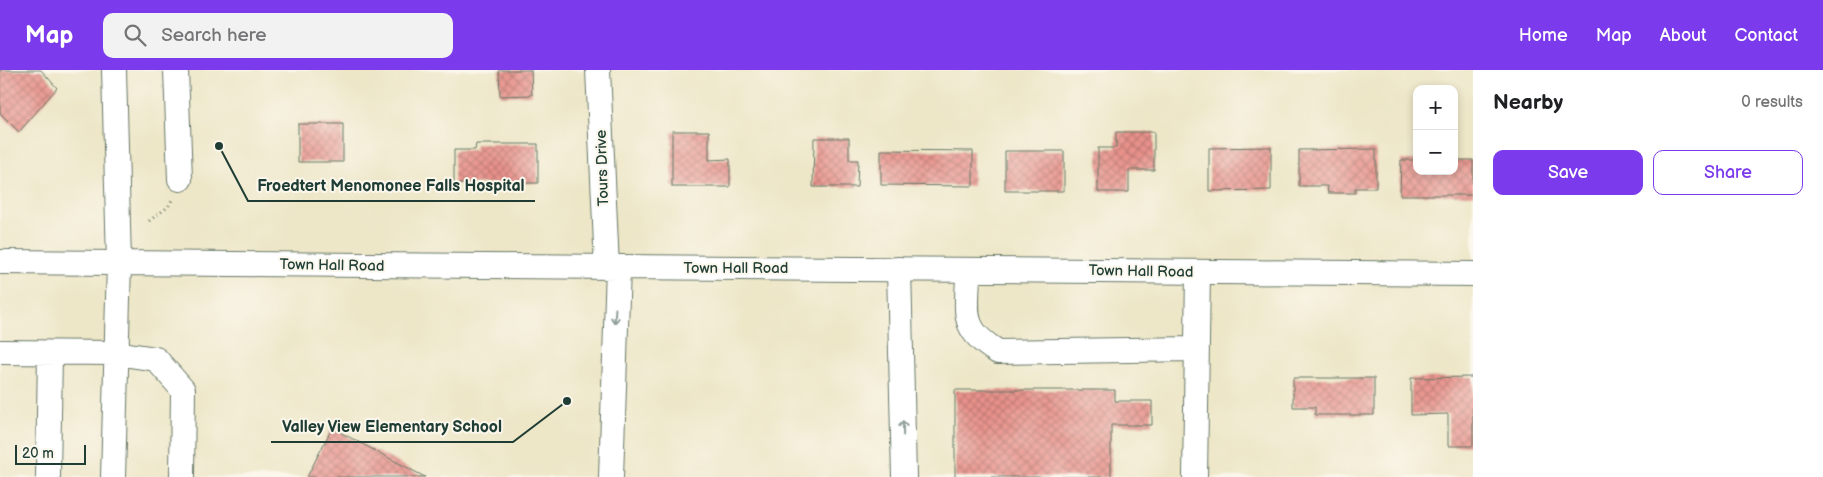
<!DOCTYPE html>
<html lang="en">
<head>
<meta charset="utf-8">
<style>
	body { margin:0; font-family:"Balsamiq Sans",sans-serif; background:#f2f2f2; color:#202124 }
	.controls { position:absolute; right:15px; top:15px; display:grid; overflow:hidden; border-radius:10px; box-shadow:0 2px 8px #0003 }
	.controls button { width:45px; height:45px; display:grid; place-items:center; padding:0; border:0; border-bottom:1px solid #e0e0e0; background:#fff; color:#202124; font:25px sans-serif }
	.scale { position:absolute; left:15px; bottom:12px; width:71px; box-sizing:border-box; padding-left:5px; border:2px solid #1f3d34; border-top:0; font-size:14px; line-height:18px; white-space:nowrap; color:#1f3d34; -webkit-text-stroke:4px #fbf7ec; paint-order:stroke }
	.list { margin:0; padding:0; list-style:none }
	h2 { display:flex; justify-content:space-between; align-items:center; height:65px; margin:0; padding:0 20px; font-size:21px }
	h2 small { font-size:16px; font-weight:400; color:#757577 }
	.actions { display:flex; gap:10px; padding:15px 20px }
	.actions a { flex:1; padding:11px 0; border:1px solid #7c3aed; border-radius:10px; text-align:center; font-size:18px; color:#7c3aed }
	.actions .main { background:#7c3aed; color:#fff }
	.icon { flex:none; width:28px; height:28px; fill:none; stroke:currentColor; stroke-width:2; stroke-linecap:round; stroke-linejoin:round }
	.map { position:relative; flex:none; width:1473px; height:407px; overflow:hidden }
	header { display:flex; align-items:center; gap:30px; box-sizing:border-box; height:70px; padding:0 25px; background:#7c3aed; color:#fff }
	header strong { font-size:24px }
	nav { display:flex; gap:28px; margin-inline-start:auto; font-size:18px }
	.search { width:350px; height:45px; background:#f2f2f2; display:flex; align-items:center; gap:12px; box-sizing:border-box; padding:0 18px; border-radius:10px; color:#757577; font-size:19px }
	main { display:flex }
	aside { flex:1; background:#fff }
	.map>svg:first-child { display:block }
	.building { fill:url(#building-cross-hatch) }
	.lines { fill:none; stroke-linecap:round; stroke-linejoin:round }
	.minor-casing { stroke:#677867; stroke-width:26 }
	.path { stroke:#677867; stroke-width:3; stroke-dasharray:1 4; stroke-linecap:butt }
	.minor { stroke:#fff; stroke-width:24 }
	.oneway { stroke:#8f9e9a }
	.labels { text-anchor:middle; stroke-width:4; stroke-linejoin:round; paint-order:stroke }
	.street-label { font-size:15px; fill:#1f3d34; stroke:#fbf7ec }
	.leader { fill:none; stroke:#1f3d34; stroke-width:2 }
	.callout-dot { fill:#1f3d34; stroke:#fbf7ec; stroke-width:2 }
	.callout-label { font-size:16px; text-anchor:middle; font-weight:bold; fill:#1f3d34; stroke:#fbf7ec; stroke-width:4; stroke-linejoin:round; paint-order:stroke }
</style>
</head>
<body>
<header>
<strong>Map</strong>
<div class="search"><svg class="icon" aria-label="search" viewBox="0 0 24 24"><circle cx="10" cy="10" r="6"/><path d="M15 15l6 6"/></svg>Search here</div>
<nav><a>Home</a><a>Map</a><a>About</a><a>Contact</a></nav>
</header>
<main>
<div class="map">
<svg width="1473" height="407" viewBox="0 0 1473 407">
	<defs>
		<pattern id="building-cross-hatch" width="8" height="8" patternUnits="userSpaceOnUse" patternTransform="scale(1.25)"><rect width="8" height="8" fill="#e8918a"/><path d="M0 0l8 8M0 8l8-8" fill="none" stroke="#bb7872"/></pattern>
	</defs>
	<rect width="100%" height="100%" fill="#fbf7ec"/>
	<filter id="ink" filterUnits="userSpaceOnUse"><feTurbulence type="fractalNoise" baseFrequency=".02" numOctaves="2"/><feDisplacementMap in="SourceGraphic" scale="10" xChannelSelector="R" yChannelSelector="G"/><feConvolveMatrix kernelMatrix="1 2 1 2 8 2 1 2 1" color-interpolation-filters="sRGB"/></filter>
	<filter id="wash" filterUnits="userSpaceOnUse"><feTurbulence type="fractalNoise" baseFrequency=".0096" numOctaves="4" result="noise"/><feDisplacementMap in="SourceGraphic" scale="20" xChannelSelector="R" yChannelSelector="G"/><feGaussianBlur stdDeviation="1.12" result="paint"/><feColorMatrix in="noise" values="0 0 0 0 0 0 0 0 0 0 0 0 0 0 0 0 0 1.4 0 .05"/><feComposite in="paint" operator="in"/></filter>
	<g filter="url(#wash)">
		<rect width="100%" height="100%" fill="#ede6c7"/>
		<g id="blocks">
			<path class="building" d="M0 0H41L57 18 19 62 0 43Z
				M499 0H531L532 25 500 26Z
				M298 54H343V92H298Z
				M672 61H709V90L730 89V117H672Z
				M1116 62H1154V100H1129V122H1098V78H1116Z
				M814 68H849V90H858L857 117H813Z
				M476 74H538V113L454 114V80H475Z
				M1271 77V120L1209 121V78Z
				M1376 79V118H1355V123H1328L1327 116H1299V80Z
				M881 80 973 81V116L881 115Z
				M1005 81H1064V121H1005Z
				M1401 90H1417V101H1454V90H1473V125H1400Z
				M1473 307V376H1448V344L1411 345V308Z
				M1293 308H1374V345H1315V337H1293Z
				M955 320H1115V331H1152V355H1111V407H955Z
				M332 358 425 407H307Z"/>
		</g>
	</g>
	<g filter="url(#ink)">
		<use href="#blocks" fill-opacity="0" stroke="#677867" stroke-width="1"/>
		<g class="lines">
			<g class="minor-casing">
				<path id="minor" d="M176 0 180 109
					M598 0 607 197
					M0 192 1473 204
					M899 199 904 407
					M968 200C968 242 958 258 998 282L1196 279
					M0 282 116 283 156 289 183 320 182 407
					M48 407 50 283
					M113 407 119 193 114 0
					M611 407 618 197
					M1195 407 1198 202"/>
			</g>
			<path class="path" d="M149 151 168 137 172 130"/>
			<use href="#minor" class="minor"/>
		</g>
		<defs><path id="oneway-shaft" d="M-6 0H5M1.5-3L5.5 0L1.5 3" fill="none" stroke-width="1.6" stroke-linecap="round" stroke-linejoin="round" transform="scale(1.25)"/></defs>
		<g class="oneway">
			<use href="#oneway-shaft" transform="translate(615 246) rotate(93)"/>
			<use href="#oneway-shaft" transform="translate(903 358) rotate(-91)"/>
		</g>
	</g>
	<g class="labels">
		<g class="street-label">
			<text transform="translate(602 98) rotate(-92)" y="5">Tours Drive</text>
			<text transform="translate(332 195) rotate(1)" y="5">Town Hall Road</text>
			<text x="736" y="203">Town Hall Road</text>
			<text transform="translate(1141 201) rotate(1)" y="5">Town Hall Road</text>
		</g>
	</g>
	<path class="leader" d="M219 76L248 131H535M567 331L513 372H271"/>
	<g class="callout-dot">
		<circle cx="219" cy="76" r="5"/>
		<circle cx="567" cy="331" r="5"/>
	</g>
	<g class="callout-label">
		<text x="391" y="121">Froedtert Menomonee Falls Hospital</text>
		<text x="392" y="362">Valley View Elementary School</text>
	</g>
</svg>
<div class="controls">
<button>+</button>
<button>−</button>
</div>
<div class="scale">20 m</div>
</div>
<aside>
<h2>Nearby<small>0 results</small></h2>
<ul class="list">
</ul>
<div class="actions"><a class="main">Save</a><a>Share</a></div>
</aside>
</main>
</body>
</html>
